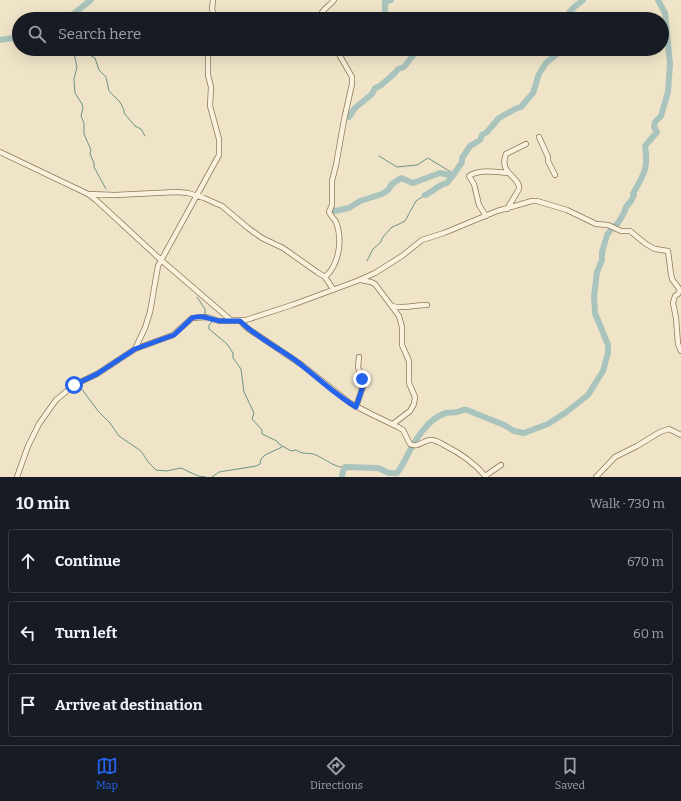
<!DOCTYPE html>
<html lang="en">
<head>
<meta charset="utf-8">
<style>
	body { margin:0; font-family:Bitter,serif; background:#242831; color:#f1f3f6 }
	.stop { position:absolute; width:12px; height:12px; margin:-9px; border:3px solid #2563eb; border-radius:50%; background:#fff }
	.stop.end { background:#2563eb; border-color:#fff; box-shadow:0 1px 4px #0008 }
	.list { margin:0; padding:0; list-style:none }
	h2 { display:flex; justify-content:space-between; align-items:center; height:52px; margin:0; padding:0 16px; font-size:17px }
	h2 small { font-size:13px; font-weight:400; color:#9ea1a6 }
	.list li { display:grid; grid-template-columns:26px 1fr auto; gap:12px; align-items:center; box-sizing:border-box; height:64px; margin:0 8px 8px; padding:0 8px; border:1px solid #363941; border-radius:4px }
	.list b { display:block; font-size:15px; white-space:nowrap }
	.list em { font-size:13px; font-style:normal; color:#9ea1a6 }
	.icon { flex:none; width:22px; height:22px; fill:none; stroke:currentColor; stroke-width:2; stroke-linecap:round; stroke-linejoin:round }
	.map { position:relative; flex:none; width:681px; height:477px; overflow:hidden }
	.search { position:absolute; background:#171b24; box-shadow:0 4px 16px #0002; left:12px; right:12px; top:12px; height:44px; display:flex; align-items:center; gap:10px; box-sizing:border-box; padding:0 14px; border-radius:22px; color:#9ea1a6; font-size:15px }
	.sheet { height:268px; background:#171b24 }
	nav { display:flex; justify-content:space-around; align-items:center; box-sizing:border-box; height:56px; border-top:1px solid #363941; background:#171b24; font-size:11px; color:#9ea1a6 }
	nav a { display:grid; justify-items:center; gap:2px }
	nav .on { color:#2563eb }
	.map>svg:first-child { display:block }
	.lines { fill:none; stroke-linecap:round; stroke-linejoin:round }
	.stream { stroke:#6f938a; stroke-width:1 }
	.river { stroke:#a9c4bc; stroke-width:6 }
	.minor-casing { stroke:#8d765c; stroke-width:6 }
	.minor { stroke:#faf1dc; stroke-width:4.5 }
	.route { stroke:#2563eb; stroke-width:5 }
</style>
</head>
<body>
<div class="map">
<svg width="681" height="477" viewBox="0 0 681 477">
	<rect width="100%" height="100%" fill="#f0e4c8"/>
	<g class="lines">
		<path class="stream" d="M71 19 72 15
			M73 49 77 67 74 79 75 93 82 104 83 108 81 116 84 123V134L91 150 90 154 94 163V167L106 189
			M82 49 86 53 95 58 99 70 106 77 109 91 120 102 124 110V113L135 126 141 129 145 136
			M379 156 397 167 417 165 428 158 454 174
			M367 261 373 249 380 243 383 237 392 227 397 225 405 221 416 201 425 195
			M197 297 205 309V315
			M211 321 212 322 209 325V329L227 344 233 353V358L241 369 244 392 254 413 252 419 262 430V434L277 441 279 444 291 451 296 450C305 456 309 451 318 456 325 459 337 469 345 467
			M77 388H81L98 411 110 423 119 436 141 451 149 463 156 470 166 471 181 468 198 476 206 477
			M212 477 219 472 256 466 260 464 261 459 265 455 282 447"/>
		<path class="river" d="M385 15V2L391 0
			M59 19 72 15 91 0
			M564 19 573 8 583 0
			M0 40 19 37
			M349 117 355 108 372 94 375 88 380 86 395 73 398 69 404 67 418 49
			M425 195C433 192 439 184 447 183L454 174
			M330 212 349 208 360 201 382 194 388 190 392 184 401 178 413 183 440 173 449 175 454 174 462 162V158L470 146 480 140 482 135 487 132 499 118 515 109 521 107 533 93 539 74 546 63 558 53 559 49
			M342 477 343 471 345 467 378 468 389 473H397C404 464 407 455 413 445 420 433 432 417 446 413 449 412 453 413 456 412 461 412 461 409 467 410L504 425 514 431 524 433 548 424 565 413 588 395 603 371 608 353V345L595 313 594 296 597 272 602 260V252L607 235 612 228 618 223 624 213 626 207 631 201 634 195 633 194C643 175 649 169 645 146L657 132 654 127 655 122 661 116 668 92 670 64 665 13 658 0"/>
		<g class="minor-casing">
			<path id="minor" d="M213 0 212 9 215 19
				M320 19C320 10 329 7 334 0
				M539 137 548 157V161L555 175
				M0 152 88 194 96 200 161 260 232 321
				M88 194 115 195 177 192 188 193 204 198 222 206 248 228 262 238 283 248 317 272 325 277 333 289
				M507 209 519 189C521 177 498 174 506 154L526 144
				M486 216 479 205 474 184 469 176C479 169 496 172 508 173
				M325 277C339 265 343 240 336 222 334 219 331 216 329 212L332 205V181L336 165 344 120 352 84V77L336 49
				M361 280 371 282 375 284 399 316 402 327V345L409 361V383L415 397 414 404 410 411 393 424
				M392 306C402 309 416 305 427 305
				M240 321 247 328 302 365 350 403 371 414 398 427 403 430 410 444C418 448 422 441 430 440 436 439 440 443 444 445 460 453 474 462 486 477
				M135 349 145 328 150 312 158 266 219 155V139L210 106 211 87 208 75V49
				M356 407 363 386 362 379 358 367 359 357
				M485 476 501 465
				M17 477 28 446 39 424 56 400 74 385 97 374 135 349 173 335 192 318 207 317 219 321 246 320 292 305 357 281 375 273 402 256 422 240 444 233 497 211 532 201H537L567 210 596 224 608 225 621 231H630L646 244 655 249 668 251 671 274 672 279 680 290 678 294 675 296 673 303 676 318 678 344 681 351
				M596 477 615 457 637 446 660 432 669 429 681 435"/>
		</g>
		<use href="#minor" class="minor"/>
	</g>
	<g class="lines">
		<path class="route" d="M74 385 97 374 135 349 174 335 192 318C202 314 211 320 221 321 227 321 234 321 240 321 256 337 277 347 295 360 316 376 334 394 356 407L363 386 362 379"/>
	</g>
</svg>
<div class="stop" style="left:74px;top:385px"></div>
<div class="stop end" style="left:362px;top:379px"></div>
<div class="search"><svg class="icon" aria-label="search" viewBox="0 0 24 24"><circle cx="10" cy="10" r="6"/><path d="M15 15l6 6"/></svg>Search here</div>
</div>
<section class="sheet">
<h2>10 min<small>Walk · 730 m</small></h2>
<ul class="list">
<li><svg class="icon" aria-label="ahead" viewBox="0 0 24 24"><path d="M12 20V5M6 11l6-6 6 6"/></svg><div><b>Continue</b></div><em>670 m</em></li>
<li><svg class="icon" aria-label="left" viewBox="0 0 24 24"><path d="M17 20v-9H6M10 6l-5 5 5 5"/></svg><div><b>Turn left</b></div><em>60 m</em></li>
<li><svg class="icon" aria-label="arrive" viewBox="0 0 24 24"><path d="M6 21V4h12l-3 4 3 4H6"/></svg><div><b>Arrive at destination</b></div></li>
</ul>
</section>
<nav>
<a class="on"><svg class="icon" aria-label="map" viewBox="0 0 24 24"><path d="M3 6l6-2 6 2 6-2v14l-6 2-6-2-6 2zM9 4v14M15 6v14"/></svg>Map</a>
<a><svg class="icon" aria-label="directions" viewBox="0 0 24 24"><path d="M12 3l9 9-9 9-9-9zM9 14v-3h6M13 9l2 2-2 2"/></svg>Directions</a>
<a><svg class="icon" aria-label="saved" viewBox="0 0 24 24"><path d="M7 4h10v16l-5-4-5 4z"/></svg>Saved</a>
</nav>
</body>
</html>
